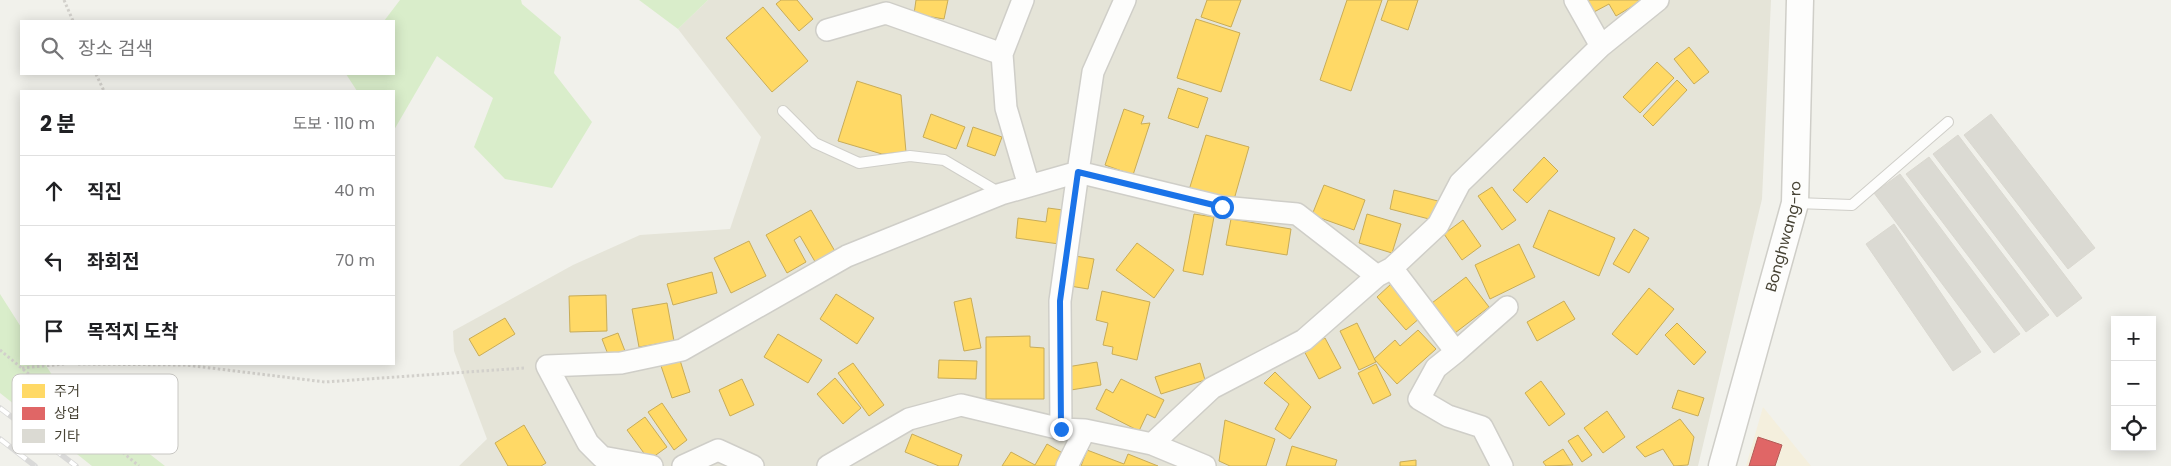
<!DOCTYPE html>
<html lang="ko">
<head>
<meta charset="utf-8">
<style>
	body { margin:0; font-family:Poppins,"Noto Sans KR",sans-serif; background:#f2f2f2; color:#202124 }
	.controls { position:absolute; right:15px; bottom:15px; display:grid; overflow:hidden; border-radius:0px; box-shadow:0 2px 12px #0003 }
	.controls button { width:45px; height:45px; display:grid; place-items:center; padding:0; border:0; border-bottom:1px solid #e0e0e0; background:#fff; color:#202124; font:25px sans-serif }
	.stop { position:absolute; width:15px; height:15px; margin:-11px; border:4px solid #1a73e8; border-radius:50%; background:#fff }
	.stop.end { background:#1a73e8; border-color:#fff; box-shadow:0 1px 5px #0008 }
	.list { margin:0; padding:0; list-style:none }
	h2 { display:flex; justify-content:space-between; align-items:center; height:65px; margin:0; padding:0 20px; font-size:21px }
	h2 small { font-size:16px; font-weight:400; color:#757577 }
	.list li { display:grid; grid-template-columns:32px 1fr auto; gap:15px; align-items:center; box-sizing:border-box; height:70px; padding:0 20px; border-top:1px solid #e0e0e0 }
	.list b { display:block; font-size:19px; white-space:nowrap }
	.list em { font-size:16px; font-style:normal; color:#757577 }
	.icon { flex:none; width:28px; height:28px; fill:none; stroke:currentColor; stroke-width:2; stroke-linecap:round; stroke-linejoin:round }
	.map { position:relative; flex:none; width:2171px; height:466px; overflow:hidden }
	.search { position:absolute; background:#fff; box-shadow:0 2px 12px #0003; left:20px; top:20px; width:375px; height:55px; display:flex; align-items:center; gap:12px; box-sizing:border-box; padding:0 18px; border-radius:0px; color:#757577; font-size:19px }
	.panel { position:absolute; background:#fff; box-shadow:0 2px 12px #0003; left:20px; top:90px; width:375px; height:275px; border-radius:0px }
	.map>svg:first-child { display:block }
	.residential { fill:#e5e4d8 }
	.commercial { fill:#f4efdd }
	.green { fill:#d9edca }
	.homes { fill:#ffd966; stroke:#c8ac58 }
	.shops { fill:#e06666; stroke:#b25c58 }
	.building { fill:#dbdad3; stroke:#dad8d0 }
	.lines { fill:none; stroke-linecap:round; stroke-linejoin:round }
	.service-casing { stroke:#cfcec8; stroke-width:12 }
	.minor-casing { stroke:#cfcec8; stroke-width:24 }
	.tertiary-casing { stroke:#cfcec8; stroke-width:29 }
	.path { stroke:#d2d0cb; stroke-width:3; stroke-dasharray:2.5 2.5; stroke-linecap:butt }
	.service { stroke:#fdfdfc; stroke-width:10 }
	.minor { stroke:#fdfdfc; stroke-width:21 }
	.tertiary { stroke:#fdfdfc; stroke-width:26 }
	.rail-casing { stroke:#d9d9d8; stroke-width:5.5 }
	.rail { stroke:#fff; stroke-width:4; stroke-dasharray:11; stroke-linecap:butt }
	.route { stroke:#1a73e8; stroke-width:6 }
	.labels { text-anchor:middle; stroke-width:5; stroke-linejoin:round; paint-order:stroke }
	.street-label { font-size:15px; fill:#484436; stroke:#fff }
	.key { fill:#fff; stroke:#c8c7c3; stroke-width:1 }
	.key-label { font-size:14px; fill:#484436 }
</style>
</head>
<body>
<div class="map">
<svg width="2171" height="466" viewBox="0 0 2171 466">
	<rect width="100%" height="100%" fill="#f1f1eb"/>
	<path class="residential" d="M708 0H1771L1762 199 1698 466H459L487 439 454 351 453 331 573 265 640 235 730 229 761 137 678 29Z"/>
	<path class="commercial" d="M1763 407 1811 466H1746Z"/>
	<path class="green" d="M400 0H521L522 4 561 37 554 73 592 122 552 188 505 179 474 147 493 98 437 56 394 130V91H357L346 74H394V21H384Z
		M639 0H708L678 29Z
		M0 294 21 327V364H45L56 381 165 466H92L0 393Z"/>
	<path class="homes" d="M781 0H797L813 19 799 31 776 4Z
		M916 0H948L944 19 914 14Z
		M1207 0H1241L1231 27 1201 17Z
		M1347 0H1382L1351 91 1320 80Z
		M1388 0H1418L1408 30 1381 20Z
		M1587 0H1640L1641 1 1616 16 1609 4 1594 12Z
		M763 7 808 61 772 92 726 38Z
		M1196 19 1240 33 1221 92 1177 78Z
		M1689 47 1709 72 1694 84 1674 59Z
		M1657 62 1674 78 1640 113 1623 97Z
		M1677 80 1687 90 1653 126 1643 116Z
		M857 81 901 95 906 152 882 154 838 141Z
		M1178 88 1208 98 1198 128 1168 118Z
		M1124 109 1144 116 1141 124 1150 123 1133 175 1105 165Z
		M931 114 965 127 956 149 923 137Z
		M973 127 1002 137 995 156 967 146Z
		M1206 135 1249 147 1233 203 1189 190Z
		M1544 157 1558 171 1527 203 1513 190Z
		M1324 185 1365 200 1354 230 1312 215Z
		M1492 187 1516 220 1502 230 1478 196Z
		M1394 190 1438 201 1433 220 1390 209Z
		M1048 208 1063 210 1059 244 1016 238 1018 218 1046 222Z
		M811 210 836 253 817 265 800 236 794 240 806 262 787 273 766 235Z
		M1549 210 1615 238 1599 276 1533 247Z
		M1194 214 1214 217 1203 275 1183 271Z
		M1367 214 1401 224 1392 253 1359 243Z
		M1231 219 1291 229 1287 255 1226 245Z
		M1463 220 1481 246 1462 260 1444 234Z
		M1634 229 1649 238 1629 273 1613 264Z
		M749 241 766 276 731 293 714 258Z
		M1137 243 1174 270 1154 298 1116 270Z
		M1519 244 1535 277 1490 299 1475 265Z
		M1075 256 1094 259 1088 289 1070 286Z
		M712 272 717 293 673 305 667 284Z
		M1466 277 1489 307 1451 336 1428 306Z
		M1391 284 1421 317 1406 330 1377 297Z
		M1649 288 1674 309 1637 355 1612 334Z
		M1102 291 1150 302 1137 360 1112 354 1113 347 1103 345 1108 323 1096 320Z
		M836 294 874 318 857 344 820 319Z
		M606 295 607 331 570 332 569 296Z
		M971 298 981 348 964 351 954 302Z
		M1564 301 1575 319 1537 341 1527 322Z
		M667 303 674 341 639 347 632 309Z
		M505 318 515 334 479 356 469 339Z
		M1357 323 1376 362 1359 370 1340 331Z
		M1677 323 1706 352 1694 365 1665 335Z
		M1418 330 1436 349 1397 384 1374 359 1395 340 1400 346Z
		M618 333 625 351 609 357 602 339Z
		M778 334 822 360 808 383 764 357Z
		M1030 336V347L1044 348V399H986V337Z
		M1325 338 1341 368 1319 379 1303 349Z
		M679 357 690 392 672 398 660 363Z
		M939 360 977 361 976 379 938 378Z
		M1097 362 1101 385 1071 390 1067 367Z
		M853 363 884 405 869 416 838 373Z
		M1200 363 1205 380 1161 394 1155 377Z
		M1376 364 1391 395 1373 404 1358 373Z
		M1275 372 1311 407 1290 439 1275 429 1289 404 1264 383Z
		M835 378 861 408 843 424 817 394Z
		M742 379 754 405 730 416 719 390Z
		M1121 379 1164 400 1155 418 1147 414 1139 431 1096 409 1106 389 1113 393Z
		M1541 381 1565 414 1549 426 1525 393Z
		M1678 390 1704 398 1698 416 1672 408Z
		M662 403 687 440 674 450 648 412Z
		M1607 411 1625 437 1603 453 1584 428Z
		M645 417 667 447 649 460 627 430Z
		M1680 419 1694 437 1688 465 1674 466 1663 449 1645 457 1636 447Z
		M1225 420 1275 439 1266 466H1230L1219 461Z
		M524 425 546 463 541 466H508L495 443Z
		M912 434 962 455 958 466H939L905 452Z
		M1578 435 1592 455 1582 462 1568 441Z
		M1047 444 1066 455 1060 466H1002L1011 452 1035 465Z
		M1292 446 1337 460 1335 466H1286Z
		M1563 449 1573 465 1546 466 1543 462Z
		M1087 450 1124 464 1128 454 1158 466H1081Z
		M1416 460V466H1400V462Z"/>
	<path class="shops" d="M1758 437 1782 445 1775 466H1749Z"/>
	<path class="building" d="M1991 114 2095 248 2068 269 1964 135Z
		M1958 135 2082 298 2057 317 1933 154Z
		M1929 157 2049 315 2026 332 1906 174Z
		M1900 174 2020 334 1994 353 1874 193Z
		M1894 224 1981 352 1953 371 1866 244Z"/>
	<g class="lines">
		<g class="service-casing">
			<path id="service" d="M783 111 815 143 859 163 910 156 944 160 1000 193
				M1796 203 1852 205 1948 122"/>
		</g>
		<g class="minor-casing">
			<path id="minor" d="M1575 0 1601 46
				M827 30 886 13 1002 54 1006 108 1029 186
				M1002 54 1023 0
				M1392 268 1456 352
				M1061 429 1060 301 1078 172 1093 72 1125 0
				M1152 444 1212 388 1304 340 1377 276 1392 268 1438 225 1460 183 1601 46 1658 0
				M652 466 602 457 588 443 547 366 621 363 682 350 847 256 1001 194 1078 172 1222 207 1297 214 1377 276
				M683 466 718 450 753 466
				M828 466 909 419 961 405 1061 429 1085 430 1152 444 1205 466
				M1067 466 1085 430
				M1502 466 1482 427 1448 416 1419 399 1436 368 1456 352 1507 307"/>
		</g>
		<g class="tertiary-casing">
			<g id="tertiary">
				<path id="s1" d="M1722 466 1795 203 1800 0"/>
			</g>
		</g>
		<path class="path" d="M64 0 73 21
			M96 74 104 91
			M0 350 139 466
			M78 364 186 365 325 382 524 368
			M22 368 64 364"/>
		<use href="#service" class="service"/>
		<use href="#minor" class="minor"/>
		<use href="#tertiary" class="tertiary"/>
		<g class="rail-casing">
			<path id="rail" d="M0 408 76 466
				M0 439 35 466"/>
		</g>
		<use href="#rail" class="rail"/>
	</g>
	<g class="lines">
		<path class="route" d="M1061 429 1060 301 1078 172 1222 207"/>
	</g>
	<g class="labels">
		<g class="street-label">
			<text dy="5" stroke="none"><textPath href="#s1" startOffset="238">Bonghwang-ro</textPath></text>
		</g>
	</g>
	<rect x="12" y="374" width="166" height="80" rx="8" class="key"/>
	<rect x="22" y="384" width="23" height="14" fill="#ffd966"/>
	<rect x="22" y="407" width="23" height="13" fill="#e06666"/>
	<rect x="22" y="429" width="23" height="14" fill="#dbdad3"/>
	<g class="key-label">
		<text x="54" y="396">주거</text>
		<text x="54" y="418">상업</text>
		<text x="54" y="441">기타</text>
	</g>
</svg>
<div class="controls">
<button>+</button>
<button>−</button>
<button><svg class="icon" aria-label="locate" viewBox="0 0 24 24"><circle cx="12" cy="12" r="6"/><path d="M12 2v4M12 18v4M2 12h4M18 12h4"/></svg></button>
</div>
<div class="stop" style="left:1222px;top:207px"></div>
<div class="stop end" style="left:1061px;top:429px"></div>
<div class="search"><svg class="icon" aria-label="search" viewBox="0 0 24 24"><circle cx="10" cy="10" r="6"/><path d="M15 15l6 6"/></svg>장소 검색</div>
<section class="panel">
<h2>2 분<small>도보 · 110 m</small></h2>
<ul class="list">
<li><svg class="icon" aria-label="ahead" viewBox="0 0 24 24"><path d="M12 20V5M6 11l6-6 6 6"/></svg><div><b>직진</b></div><em>40 m</em></li>
<li><svg class="icon" aria-label="left" viewBox="0 0 24 24"><path d="M17 20v-9H6M10 6l-5 5 5 5"/></svg><div><b>좌회전</b></div><em>70 m</em></li>
<li><svg class="icon" aria-label="arrive" viewBox="0 0 24 24"><path d="M6 21V4h12l-3 4 3 4H6"/></svg><div><b>목적지 도착</b></div></li>
</ul>
</section>
</div>
</body>
</html>
